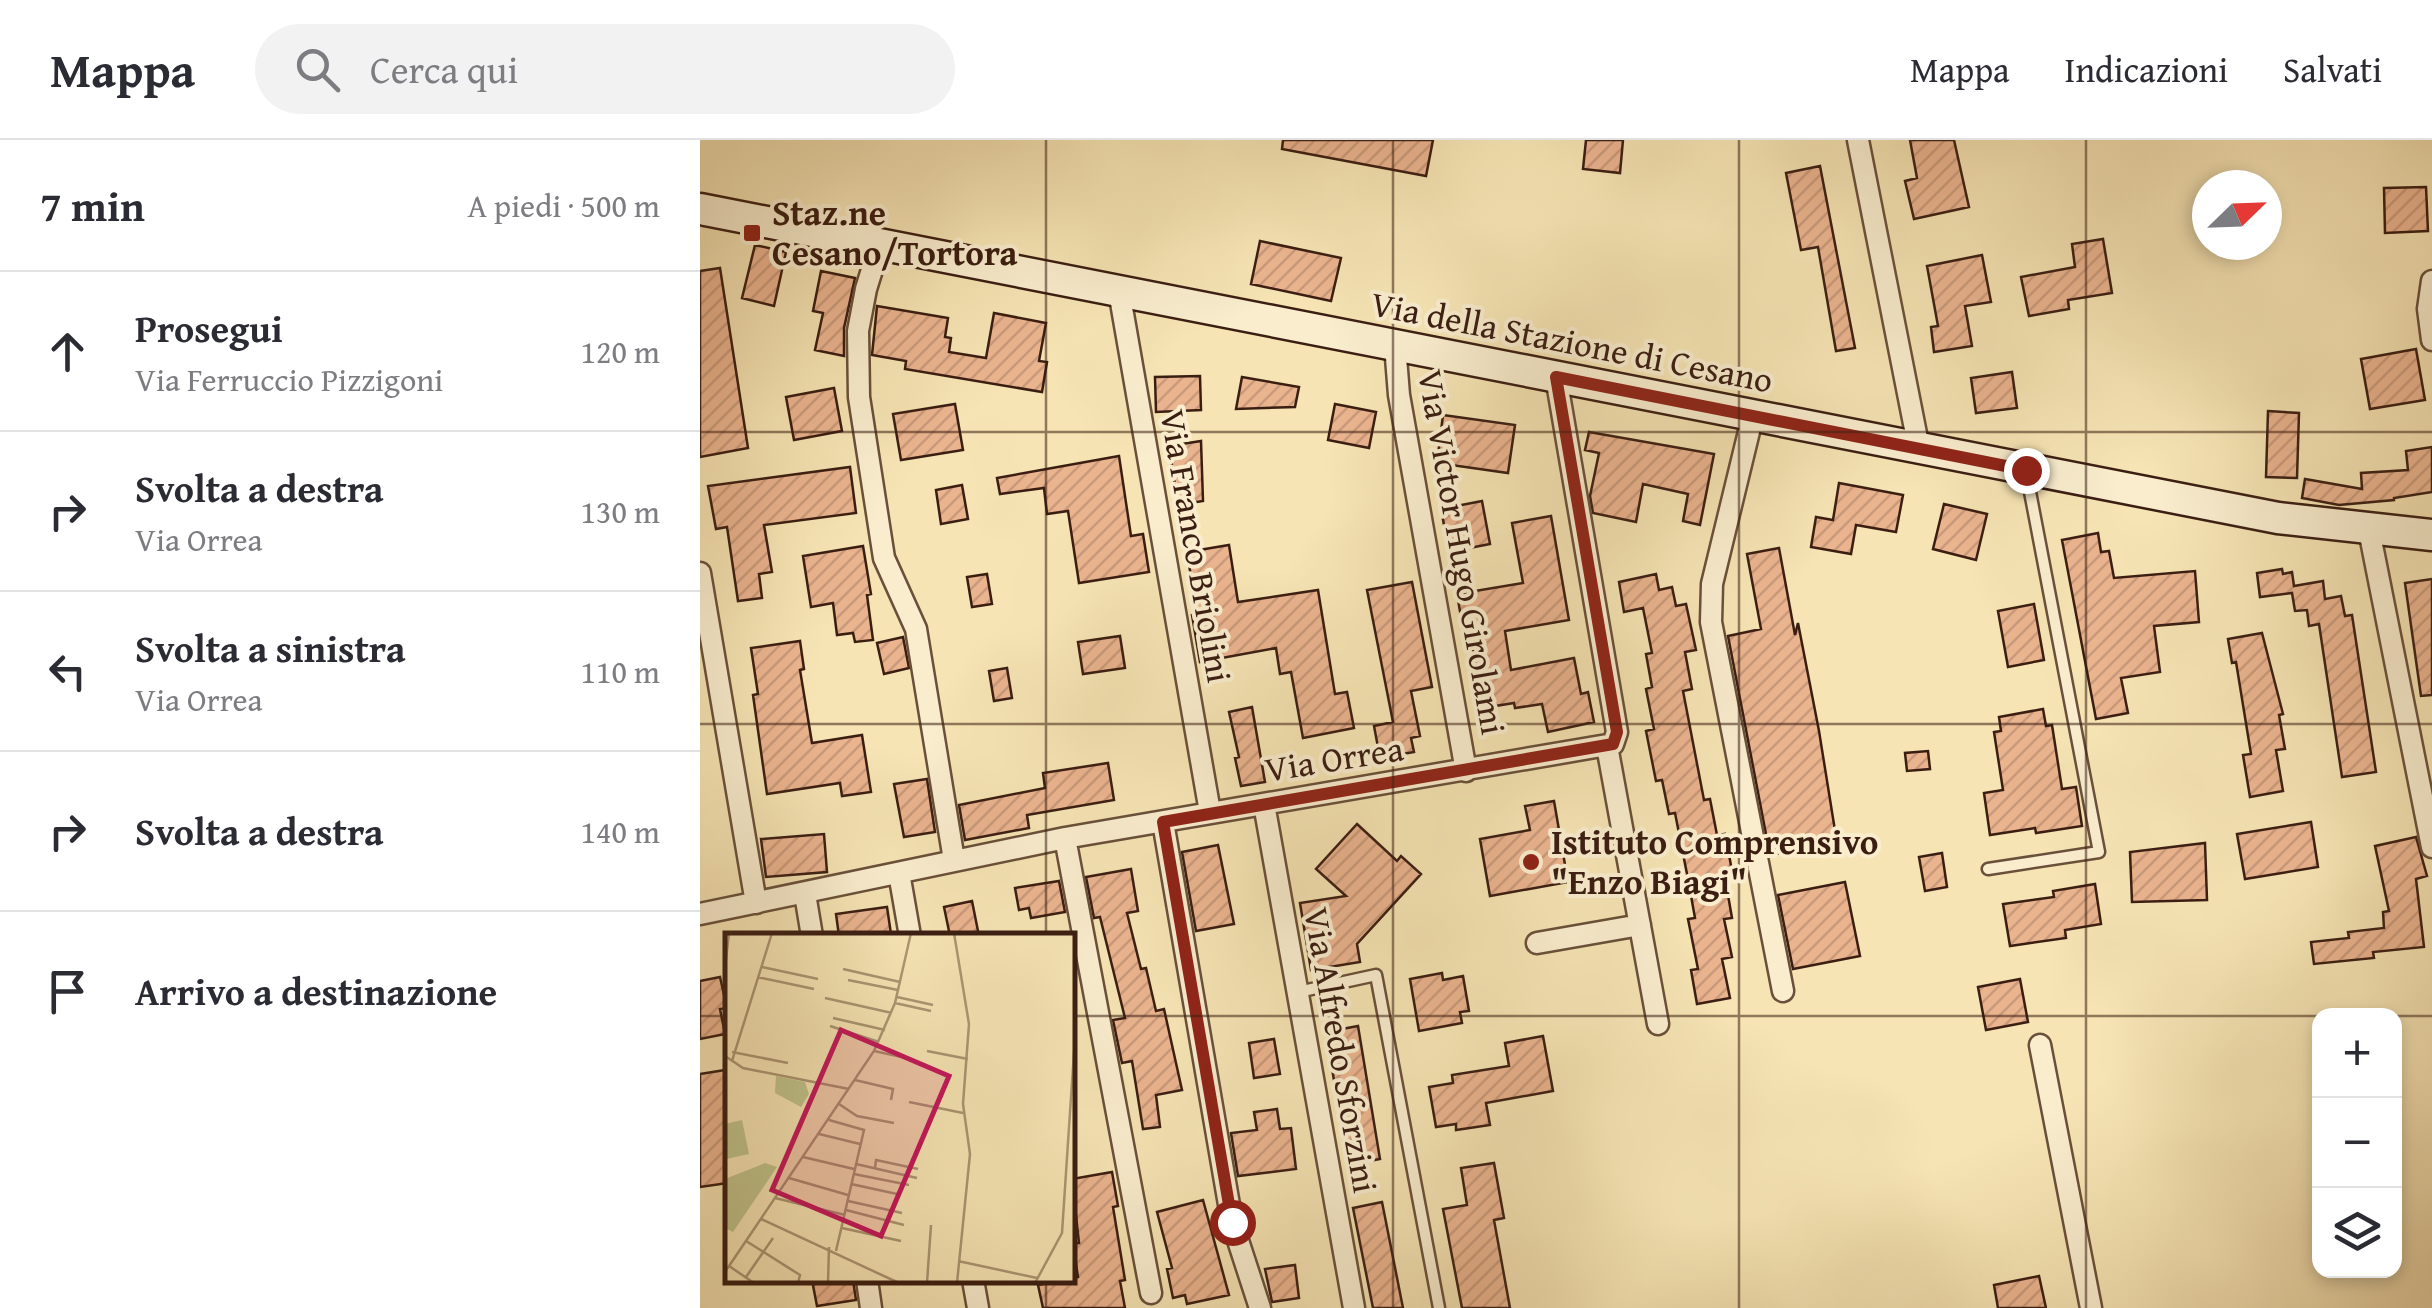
<!DOCTYPE html>
<html lang="it">
<head>
<meta charset="utf-8">
<style>
	body { margin:0; font-family:"Gentium Book Plus",serif; background:#f2f2f3; color:#2b2b33 }
	.controls { position:absolute; right:30px; bottom:30px; display:grid; overflow:hidden; border-radius:20px; box-shadow:0 5px 15px #0003 }
	.controls button { width:90px; height:90px; display:grid; place-items:center; padding:0; border:0; border-bottom:2px solid #e1e1e2; background:#fff; color:#2b2b33; font:50px sans-serif }
	.compass { position:absolute; left:1492px; top:30px; width:90px; height:90px; border-radius:50%; background:#fff; box-shadow:0 5px 15px #0003; rotate:67deg }
	.stop { position:absolute; width:30px; height:30px; margin:-22px; border:8px solid #8f2418; border-radius:50%; background:#fff }
	.stop.end { background:#8f2418; border-color:#fff; box-shadow:0 2px 10px #0008 }
	.list { margin:0; padding:0; list-style:none }
	h2 { display:flex; justify-content:space-between; align-items:center; height:130px; margin:0; padding:0 40px; font-size:42px }
	h2 small { font-size:32px; font-weight:400; color:#7c7c81 }
	.list li { display:grid; grid-template-columns:65px 1fr auto; gap:30px; align-items:center; box-sizing:border-box; height:160px; padding:0 40px; border-top:2px solid #e1e1e2 }
	.list b { display:block; font-size:38px; white-space:nowrap }
	.list p { margin:0; font-size:32px; white-space:nowrap; color:#7c7c81 }
	.list em { font-size:32px; font-style:normal; color:#7c7c81 }
	.icon { flex:none; width:55px; height:55px; fill:none; stroke:currentColor; stroke-width:2; stroke-linecap:round; stroke-linejoin:round }
	.map { position:relative; flex:none; width:1732px; height:1168px; overflow:hidden }
	header { display:flex; align-items:center; gap:60px; box-sizing:border-box; height:140px; padding:0 50px; background:#fff; border-bottom:2px solid #e1e1e2 }
	header strong { font-size:48px }
	nav { display:flex; gap:55px; margin-inline-start:auto; font-size:35px }
	.search { width:700px; height:90px; background:#f2f2f3; display:flex; align-items:center; gap:25px; box-sizing:border-box; padding:0 35px; border-radius:55px; color:#7c7c81; font-size:38px }
	main { display:flex }
	aside { flex:1; background:#fff }
	.map>svg:first-child { display:block }
	.building { fill:url(#building-hatch); stroke:#3b1e12; stroke-width:2.5 }
	.lines { fill:none; stroke-linecap:round; stroke-linejoin:round }
	.lane-casing { stroke:#6a503a; stroke-width:15 }
	.street-casing { stroke:#6a503a; stroke-width:25 }
	.secondary-casing { stroke:#3b1e12; stroke-width:35 }
	.lane { stroke:#f9edce; stroke-width:10 }
	.street { stroke:#f9edce; stroke-width:20 }
	.secondary { stroke:#f9edce; stroke-width:30 }
	.route { stroke:#8f2418; stroke-width:12 }
	.grid { fill:none; stroke:#3b1e12; stroke-width:2.5; stroke-opacity:0.55 }
	.poi-dot { fill:#8f2418; stroke:#f9edce; stroke-width:4 }
	.labels { text-anchor:middle; stroke-width:8; stroke-linejoin:round; paint-order:stroke }
	.poi-label { font-size:35px; font-weight:bold; fill:#3b1e12; stroke:#f9edce; text-anchor:start }
	.street-label { font-size:35px; fill:#3b1e12; stroke:#f9edce }
	.inset-road { fill:none; stroke:#ab9573; stroke-width:2.5 }
	.view { fill:#c2185b; fill-opacity:0.15; stroke:#c2185b; stroke-width:5 }
	.inset-edge { fill:none; stroke:#3b1e12; stroke-width:5 }
</style>
</head>
<body>
<header>
<strong>Mappa</strong>
<div class="search"><svg class="icon" aria-label="search" viewBox="0 0 24 24"><circle cx="10" cy="10" r="6"/><path d="M15 15l6 6"/></svg>Cerca qui</div>
<nav><a>Mappa</a><a>Indicazioni</a><a>Salvati</a></nav>
</header>
<main>
<aside>
<h2>7 min<small>A piedi · 500 m</small></h2>
<ul class="list">
<li><svg class="icon" aria-label="ahead" viewBox="0 0 24 24"><path d="M12 20V5M6 11l6-6 6 6"/></svg><div><b>Prosegui</b><p>Via Ferruccio Pizzigoni</p></div><em>120 m</em></li>
<li><svg class="icon" aria-label="right" viewBox="0 0 24 24"><path d="M7 20v-9h11M14 6l5 5-5 5"/></svg><div><b>Svolta a destra</b><p>Via Orrea</p></div><em>130 m</em></li>
<li><svg class="icon" aria-label="left" viewBox="0 0 24 24"><path d="M17 20v-9H6M10 6l-5 5 5 5"/></svg><div><b>Svolta a sinistra</b><p>Via Orrea</p></div><em>110 m</em></li>
<li><svg class="icon" aria-label="right" viewBox="0 0 24 24"><path d="M7 20v-9h11M14 6l5 5-5 5"/></svg><div><b>Svolta a destra</b></div><em>140 m</em></li>
<li><svg class="icon" aria-label="arrive" viewBox="0 0 24 24"><path d="M6 21V4h12l-3 4 3 4H6"/></svg><div><b>Arrivo a destinazione</b></div></li>
</ul>
</aside>
<div class="map">
<svg width="1732" height="1168" viewBox="0 0 1732 1168">
	<defs>
		<pattern id="building-hatch" width="6" height="6" patternUnits="userSpaceOnUse" patternTransform="scale(2.5)"><rect width="6" height="6" fill="#eab48f"/><path d="M-1 1l2-2M0 6l6-6M5 7l2-2" fill="none" stroke="#ca9a7a"/></pattern>
	</defs>
	<rect width="100%" height="100%" fill="#f6e4b4"/>
	<filter id="stains"><feTurbulence type="fractalNoise" baseFrequency=".002" numOctaves="4"/><feColorMatrix values="0 0 0 0 .2 0 0 0 0 .09 0 0 0 0 .02 0 0 0 .5 -.17"/></filter>
	<radialGradient id="worn" r=".72"><stop offset=".6" stop-color="#630" stop-opacity="0"/><stop offset="1" stop-color="#630" stop-opacity=".3"/></radialGradient>
	<path class="building" d="M583 0H733L726 36 582 9Z
		M886 0H923L920 33 883 29Z
		M1210 0H1254L1269 67 1214 79 1205 41 1217 38Z
		M1120 26 1155 208 1136 211 1118 107 1101 110 1086 33Z
		M1726 47 1728 91 1685 93 1684 48Z
		M1403 99 1412 153 1368 160 1369 169 1329 176 1321 137 1375 127 1372 104Z
		M560 101 641 118 631 161 551 144Z
		M55 105 86 112 74 166 42 158Z
		M1282 115 1291 162 1265 166 1272 206 1234 212 1231 187 1238 186 1227 126Z
		M20 128 48 308 0 317V131Z
		M121 131 155 138 144 188V216L115 210 123 173 113 171Z
		M177 166 248 178 245 197 251 198 249 212 286 218 294 173 346 183 339 221 347 222 342 252 205 229 206 221 172 215Z
		M1716 209 1725 260 1670 269 1661 219Z
		M1312 232 1317 268 1276 273 1271 238Z
		M500 236 501 270 456 272 455 237Z
		M542 237 599 247 595 267 536 269Z
		M134 248 142 291 94 300 86 257Z
		M255 264 263 310 201 320 193 274Z
		M635 264 676 272 669 308 628 300Z
		M1568 271 1599 273 1597 338 1566 337Z
		M743 275 815 285 808 333 737 323Z
		M889 292 1014 314 1000 385 983 381 988 354 943 344 936 382 893 373 890 356 899 313 885 310Z
		M501 301 503 361 478 365 469 306Z
		M1732 307V352L1694 358V360L1639 365 1602 358 1605 339 1662 349 1661 333 1708 330 1706 311Z
		M419 316 431 396 443 394 449 432 379 443 368 371 347 374 344 348 300 354 297 338Z
		M150 327 156 373 64 385 72 432 59 434 62 458 38 461 27 387 16 389 8 346Z
		M1139 343 1203 355 1196 392 1156 385 1151 414 1111 407 1116 377 1133 380Z
		M262 345 268 379 241 384 236 350Z
		M782 361 790 404 749 412 741 369Z
		M1244 364 1287 374 1276 420 1233 409Z
		M851 376 869 480 805 491 811 530 874 518 881 554 888 552 894 582 848 592 842 564 815 568 814 563 783 568 772 505 766 506 757 454 823 443 812 383Z
		M1398 393 1401 412 1409 411 1414 438 1495 431 1499 482 1454 486 1460 532 1421 538 1428 573 1396 579 1362 400Z
		M529 405 538 462 618 450 635 554 647 552 654 588 603 598 591 532 580 534 576 508 500 522 492 475 497 474 487 412Z
		M163 406 171 454 167 455 173 500 155 502 153 493 137 495 133 463 111 467 103 416Z
		M1079 408 1095 495 1098 483 1119 591 1137 703 1070 715 1028 496 1061 489 1047 414Z
		M1582 429 1583 434 1592 432 1594 446 1623 441 1625 459 1641 456 1645 476 1652 475 1676 632 1642 637 1619 484 1609 486 1607 470 1595 471 1592 453 1560 457 1557 433Z
		M287 434 292 464 272 467 267 437Z
		M956 434 959 450 972 447 976 466 986 464 996 510 985 512 992 549 983 551 1004 660 1010 659 1017 695 1025 694 1033 736 1025 738 1032 778 1024 779 1032 817 1022 819 1030 858 997 864 991 830 998 829 988 779 995 778 988 739 975 673 969 674 962 640 956 641 946 591 954 589 946 549 952 547 946 514 952 513 943 468 924 472 919 442Z
		M1732 439V555L1721 556 1705 443Z
		M712 442 732 547 711 551 720 596 711 598 714 612 680 618 674 586 693 582 667 450Z
		M1334 464 1344 520 1308 527 1298 471Z
		M1562 493 1583 574 1579 575 1585 609 1576 610 1583 651 1550 657 1543 615 1551 614 1536 522 1532 523 1528 499Z
		M420 496 425 528 383 534 378 502Z
		M203 497 209 528 184 534 177 503Z
		M100 501 104 529 100 530 112 603 162 595 171 652 142 656 140 643 67 654 53 555 58 554 51 508Z
		M307 528 312 558 294 561 289 531Z
		M552 567 565 642 541 646 535 618 539 617 529 572Z
		M1343 569 1346 586 1352 585 1362 649 1376 647 1382 686 1336 693 1335 688 1290 695 1284 653 1303 650 1294 592 1301 591 1299 577Z
		M1228 611 1230 629 1207 631 1205 613Z
		M408 623 414 660 327 675 329 688 265 700 259 665 345 648 343 633Z
		M227 639 235 692 204 697 194 644Z
		M854 661 868 742 790 756 780 699 830 690 825 666Z
		M1611 682 1618 727 1545 739 1537 694Z
		M657 684 697 721 701 716 721 734 657 804 660 822 611 830 600 763 646 756 616 729Z
		M124 694 127 732 66 737 61 699Z
		M1716 697 1727 736 1716 739 1724 807 1673 812 1674 818 1614 824 1611 802 1649 798 1648 792 1684 788 1683 772 1689 771 1675 706Z
		M1505 703 1507 760 1432 762 1430 712Z
		M518 705 534 784 496 791 482 712Z
		M1242 713 1247 747 1225 751 1219 717Z
		M431 729 438 771 427 773 441 829 446 828 456 871 464 869 482 950 456 955 460 987 443 989 432 921 422 923 413 880 425 878 400 777 394 778 386 737Z
		M359 741 365 772 331 778 329 768 319 770 315 748Z
		M1145 742 1160 816 1093 829 1078 755Z
		M1395 744 1401 784 1365 790 1366 798 1310 806 1303 764 1354 757 1353 751Z
		M272 761 279 796H250L244 767Z
		M187 767 191 794 139 796 136 774Z
		M742 833 743 840 763 836 769 871 760 872 762 883 719 891 710 839Z
		M20 837 27 868 20 869 25 894 0 899V841Z
		M1320 839 1328 882 1286 890 1278 847Z
		M658 886 680 1019 648 1025 626 892Z
		M843 896 853 951 786 963 790 985 756 990V984L736 987 729 947 753 943 752 935 809 926 805 903Z
		M574 899 580 934 554 938 549 903Z
		M25 930 28 1043 0 1047V934Z
		M577 969 580 989 591 988 596 1029 538 1036 531 993 557 990 554 972Z
		M794 1023 804 1078 794 1080 810 1168H762L743 1069 767 1065 761 1028Z
		M412 1032 418 1066 413 1067 425 1140 420 1141 425 1168H343L338 1145 378 1137 373 1104 379 1103 372 1039Z
		M503 1060 529 1155 487 1164 485 1155 473 1158 467 1129 472 1128 457 1072Z
		M682 1062 703 1168H673L653 1068Z
		M595 1125 599 1158 572 1162 565 1129Z
		M1339 1136 1346 1168H1298L1294 1145Z
		M112 1140H153L156 1160 117 1166Z"/>
	<g class="lines">
		<g class="lane-casing">
			<path id="lane" d="M1288 729 1399 712 1326 331
				M598 852 676 835 739 1168"/>
		</g>
		<g class="street-casing">
			<path id="street" d="M1158 0 1219 309
				M180 104 166 149 158 191 159 257 184 418 216 489 254 720
				M1732 141 1728 169 1732 200
				M419 151 510 672
				M695 205 699 255 766 631
				M1053 275 1012 444 1011 482 1083 851
				M1669 390 1732 707
				M0 433 56 763
				M907 606 958 884
				M564 664 654 1168
				M463 682 532 1082 560 1168
				M365 698 451 1153
				M199 733 210 796
				M105 754 112 796
				M0 774 365 698 913 604 917 592 856 237
				M837 803 940 785
				M1340 905 1391 1168
				M167 1140 171 1168
				M273 1140 278 1168"/>
		</g>
		<g class="secondary-casing">
			<path id="secondary" d="M0 69 1578 378 1732 395"/>
		</g>
		<use href="#lane" class="lane"/>
		<use href="#street" class="street"/>
		<use href="#secondary" class="secondary"/>
	</g>
	<g class="lines">
		<path class="route" d="M532 1082 463 682 913 604 917 592 856 237 1326 330"/>
	</g>
	<path class="grid" d="M346 0V796M693 0V1168M1039 0V1168M1386 0V1168M0 292H1732M0 584H1732M0 876H28M372 876H1620M1694 876H1732M346 1140V1168"/>
	<g class="poi-dot">
		<rect x="42" y="83" width="20" height="20" rx="5"/>
		<circle cx="831" cy="722" r="10"/>
	</g>
	<g class="labels">
		<g class="poi-label">
			<text x="72" y="85">Staz.ne<tspan x="72" dy="40">Cesano/Tortora</tspan></text>
			<text x="851" y="714">Istituto Comprensivo<tspan x="851" dy="40">"Enzo Biagi"</tspan></text>
		</g>
		<g class="street-label">
			<text transform="translate(872 202) rotate(11)" y="12">Via della Stazione di Cesano</text>
			<text transform="translate(496 406) rotate(80)" y="12">Via Franco Briolini</text>
			<text transform="translate(762 412) rotate(80)" y="12">Via Victor Hugo Girolami</text>
			<text transform="translate(634 619) rotate(-9)" y="12">Via Orrea</text>
			<text transform="translate(641 910) rotate(80)" y="12">Via Alfredo Sforzini</text>
		</g>
	</g>
	<g transform="translate(25 793)">
		<rect width="350" height="350" fill="#f6e4b4"/>
		<path d="M51 143 80 149 84 161 76 174 50 160ZM40 230 52 234 8 299 2 296 0 246Z" fill="#c0c38b"/>
		<path d="M17 187 24 221 1 226 0 191Z" fill="#c0c38b"/>
		<path class="inset-road" d="M229 0 244 91 238 171 245 221 232 350M350 13V53M37 34 93 46M0 35 4 0M118 36 175 49M32 44 89 56M123 47 173 57M172 64 208 72M100 65 167 80M170 70 206 78M108 85 160 97M105 93 154 109M149 118 186 126M202 118 243 126M7 119 63 130M0 123 18 135 124 156M7 128 47 0M130 147 168 156 166 167M184 169 238 180M114 171 132 183 169 190M104 187 139 197 111 318M94 201 135 211M78 224 129 236M131 231 192 245M150 235 151 227 193 236M129 241 184 252M64 245 123 262M126 251 172 261M50 265 120 282M123 268 177 280M121 277 179 292M36 286 174 350M117 295 176 308M21 308 75 342 73 350M233 328 312 345M4 333 29 350M0 339 149 118 170 70 186 0M21 344 48 305M103 350 104 314M202 350 206 292M310 350 337 300 350 104"/>
		<path class="view" d="M116 97 224 143 156 303 47 257Z"/>
		<rect width="350" height="350" class="inset-edge"/>
	</g>
	<rect width="100%" height="100%" filter="url(#stains)"/>
	<rect width="100%" height="100%" fill="url(#worn)"/>
</svg>
<div class="controls">
<button>+</button>
<button>−</button>
<button><svg class="icon" aria-label="layers" viewBox="0 0 24 24"><path d="M12 4l9 5-9 5-9-5zM3 14l9 5 9-5"/></svg></button>
</div>
<svg class="compass" viewBox="-18 -18 36 36"><path d="M0-13l5 13h-10z" fill="#e53935"/><path d="M0 13l5-13h-10z" fill="#7c7c81"/></svg>
<div class="stop" style="left:532px;top:1082px"></div>
<div class="stop end" style="left:1326px;top:330px"></div>
</div>
</main>
</body>
</html>
